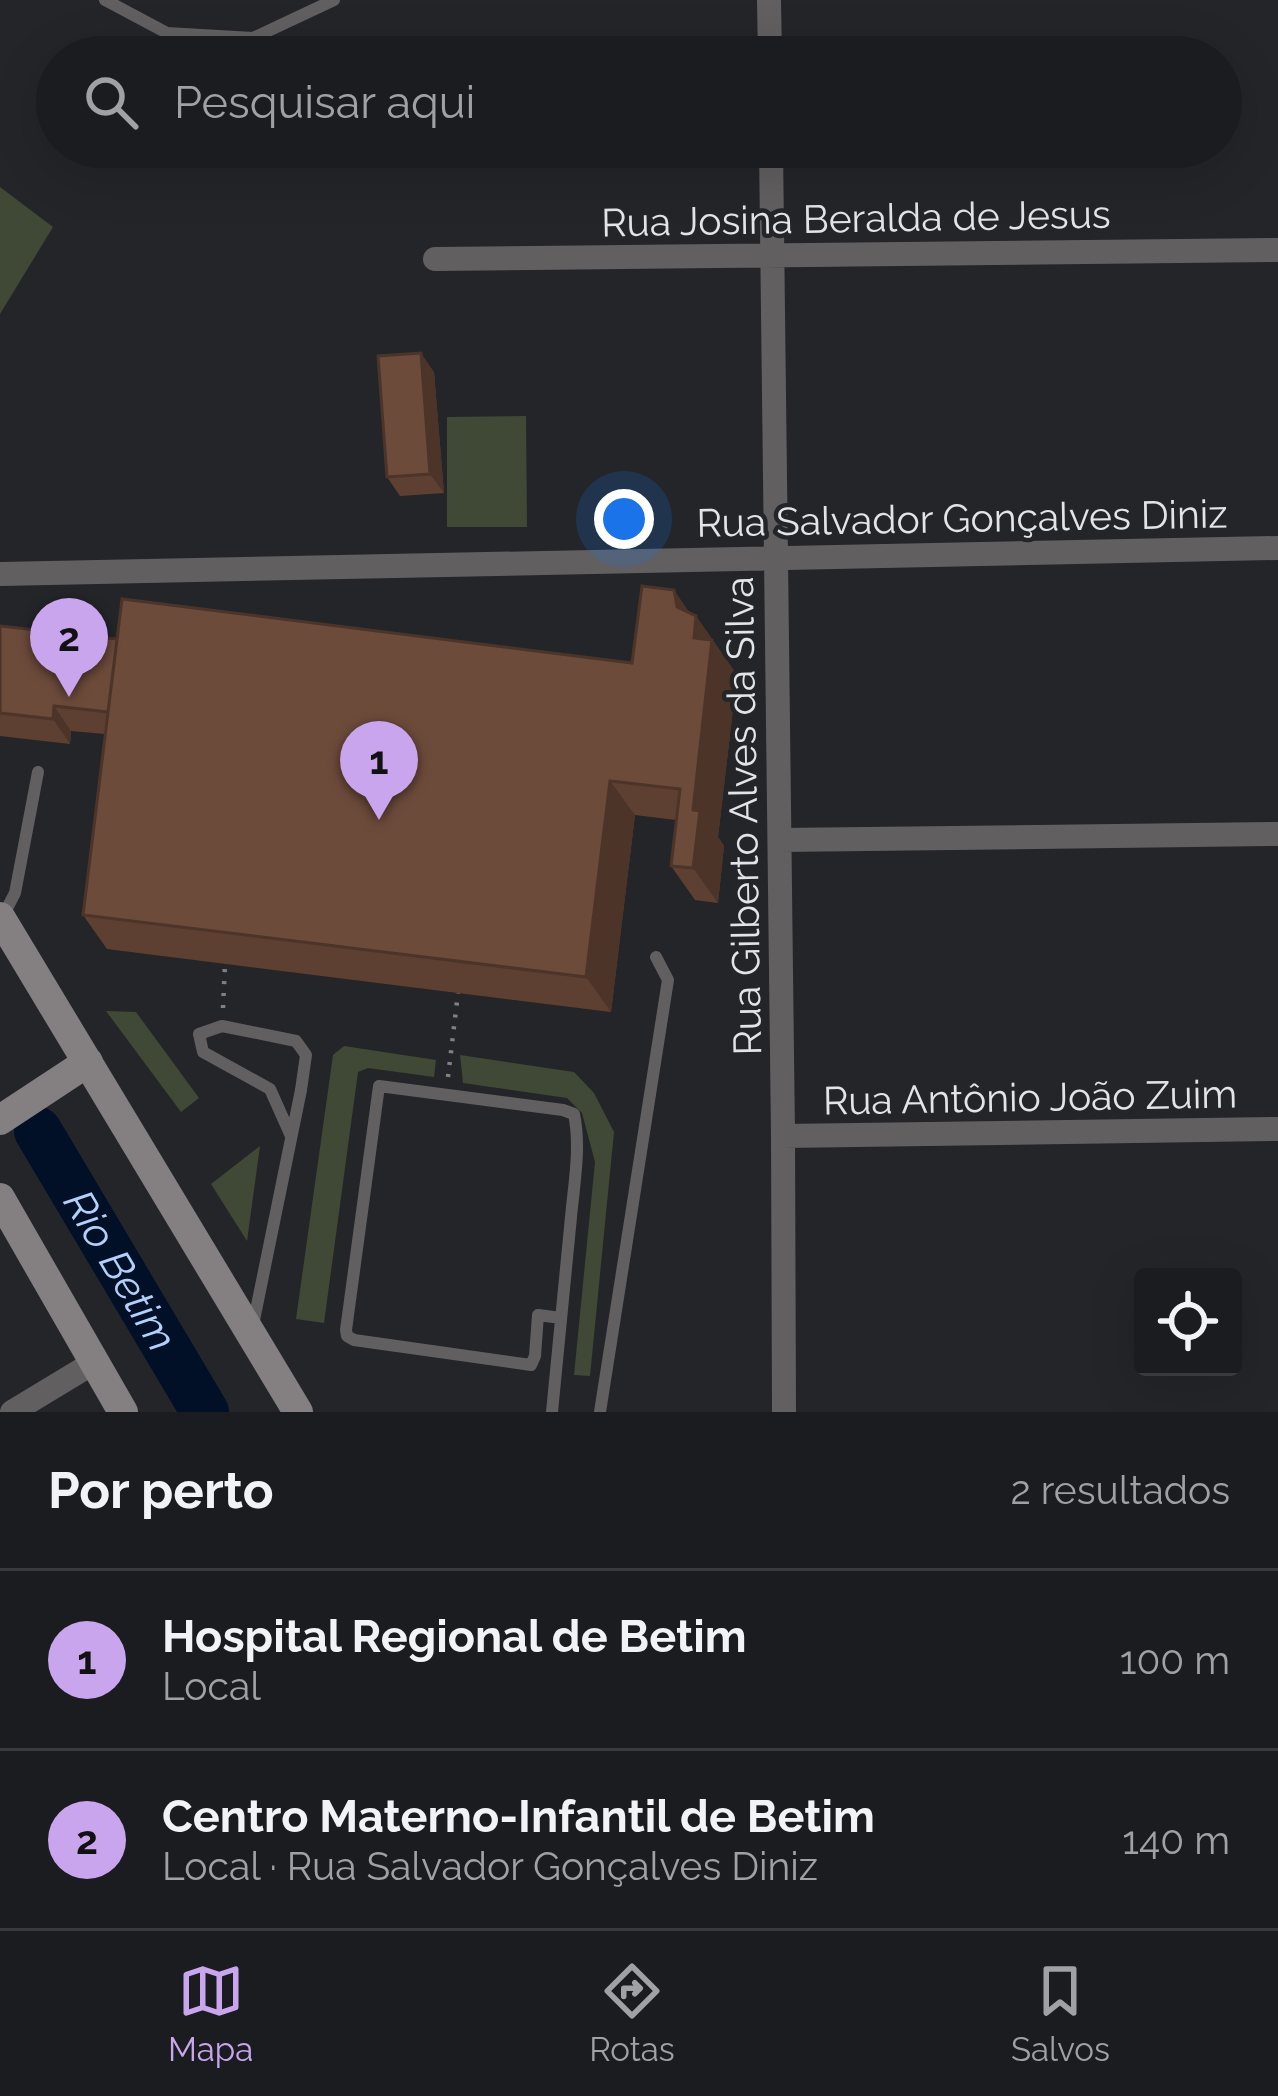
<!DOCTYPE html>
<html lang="pt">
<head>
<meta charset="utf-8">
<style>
	body { margin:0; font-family:Raleway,sans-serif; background:#242528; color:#f1f3f6 }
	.controls { position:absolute; right:36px; bottom:36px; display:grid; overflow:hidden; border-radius:12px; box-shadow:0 12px 48px #0002 }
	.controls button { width:108px; height:108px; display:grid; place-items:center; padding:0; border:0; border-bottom:3px solid #393a3d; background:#1b1c1f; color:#f1f3f6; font:60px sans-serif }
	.you { position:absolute; left:624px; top:519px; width:42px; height:42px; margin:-30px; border:9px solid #fff; border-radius:50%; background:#1a73e8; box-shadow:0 0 0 18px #1a73e833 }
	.badge { display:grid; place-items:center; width:78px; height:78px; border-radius:50%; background:#c9a5ee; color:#111; font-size:39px; font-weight:700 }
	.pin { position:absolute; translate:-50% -99px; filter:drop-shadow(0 3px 6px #0008) }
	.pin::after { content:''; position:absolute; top:63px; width:42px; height:36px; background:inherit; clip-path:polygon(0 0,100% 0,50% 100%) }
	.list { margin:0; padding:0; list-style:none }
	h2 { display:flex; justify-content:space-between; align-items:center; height:156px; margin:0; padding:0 48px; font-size:51px }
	h2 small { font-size:39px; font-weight:400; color:#a0a1a4 }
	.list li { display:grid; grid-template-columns:78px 1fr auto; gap:36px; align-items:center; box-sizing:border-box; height:180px; padding:0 48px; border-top:3px solid #393a3d }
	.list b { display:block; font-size:45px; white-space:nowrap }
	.list p { margin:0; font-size:39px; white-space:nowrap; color:#a0a1a4 }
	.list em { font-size:39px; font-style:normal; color:#a0a1a4 }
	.icon { flex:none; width:66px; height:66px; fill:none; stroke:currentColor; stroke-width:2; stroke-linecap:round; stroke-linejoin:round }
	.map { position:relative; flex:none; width:1278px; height:1412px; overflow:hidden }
	.search { position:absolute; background:#1b1c1f; box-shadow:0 12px 48px #0002; left:36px; right:36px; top:36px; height:132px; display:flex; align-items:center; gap:30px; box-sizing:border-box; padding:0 42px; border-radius:66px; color:#a0a1a4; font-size:45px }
	.sheet { height:516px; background:#1b1c1f }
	nav { display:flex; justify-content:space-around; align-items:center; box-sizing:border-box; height:168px; border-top:3px solid #393a3d; background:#1b1c1f; font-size:33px; color:#a0a1a4 }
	nav a { display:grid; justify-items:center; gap:6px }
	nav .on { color:#c9a5ee }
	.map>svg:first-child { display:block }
	.green { fill:#404935 }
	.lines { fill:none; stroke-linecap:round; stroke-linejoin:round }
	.river { stroke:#021027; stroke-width:48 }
	.path { stroke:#808184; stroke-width:4.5; stroke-dasharray:3 9; stroke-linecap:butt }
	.service { stroke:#625f60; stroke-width:12 }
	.minor { stroke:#625f60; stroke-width:24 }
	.secondary { stroke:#848081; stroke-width:30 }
	.wall { fill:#5e4033 }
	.shaded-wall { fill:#4c3429 }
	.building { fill:#6d4b3b; stroke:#4c3429; stroke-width:3 }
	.labels { text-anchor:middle; stroke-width:9; stroke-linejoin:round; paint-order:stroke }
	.street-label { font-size:39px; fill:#e3e4e7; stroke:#242529 }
	.water-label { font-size:42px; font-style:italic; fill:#b2d0f9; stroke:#242529 }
</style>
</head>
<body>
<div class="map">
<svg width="1278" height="1412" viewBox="0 0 1278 1412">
	<rect width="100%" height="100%" fill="#242529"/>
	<path class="green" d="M0 187 53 227 0 314Z
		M526 416 527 527H447V417Z
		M106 1011 136 1012 199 1098 181 1112Z
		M344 1046 436 1060 434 1077 368 1068 358 1072 324 1323 296 1319 333 1055Z
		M460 1055 574 1072 594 1093 614 1132 590 1376 574 1375 595 1162 582 1113 567 1098 463 1083Z
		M260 1146 247 1241 211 1184Z"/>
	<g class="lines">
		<path class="river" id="s1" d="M38 1131 205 1412"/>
		<path class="path" d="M223 1008 225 964
			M448 1077 458 993"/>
		<path class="service" d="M105 0 167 33 253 38 334 0
			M2 918 15 893 38 772
			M253 1325 301 1090 306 1055 296 1041 222 1026 199 1034 203 1052 270 1089 291 1136
			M552 1412C558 1347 565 1282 571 1217 574 1184 581 1147 574 1114L563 1110 379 1086 346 1330 347 1336 354 1340 531 1365 535 1356 538 1315 561 1318
			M600 1412 668 980 656 957"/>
		<path class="minor" d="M769 0 770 57
			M771 147 783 1136 784 1412
			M435 259 1278 250
			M0 574 1278 548
			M780 840 1278 834
			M783 1136 1278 1129
			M12 1412 93 1363"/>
		<path class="secondary" d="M0 917 298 1412
			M0 1120 88 1062
			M0 1198 123 1412"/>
	</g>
	<path class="wall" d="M434 372 444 493 400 496 387 477Z
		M689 613 696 616 737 675 718 837 724 846 718 903 695 900 671 866 676 820 635 815 611 1012 107 949 83 915 105 734 71 731 70 744 0 736V626L117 639 632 663Z"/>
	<path class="shaded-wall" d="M421 353 434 372 444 493 430 474Z
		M674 590 696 622V616L737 675 718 837 724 846 718 903 693 868V810L677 607Z
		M54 706 71 731 70 744 53 719Z
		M610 781 635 815 611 1012 586 977Z"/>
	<path class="building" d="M421 353 430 474 387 477 378 356Z
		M642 586 674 590 677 607 696 616 694 638 712 640 693 810 700 811 693 868 671 866 680 789 610 781 586 977 83 915 122 599 632 663Z
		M0 626 117 639 108 712 54 706 53 719 0 713Z"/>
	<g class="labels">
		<g class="street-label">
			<text transform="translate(856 218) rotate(-1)" y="14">Rua Josina Beralda de Jesus</text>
			<text transform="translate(962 518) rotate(-1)" y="14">Rua Salvador Gonçalves Diniz</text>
			<text transform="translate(743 816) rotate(-91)" y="14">Rua Gilberto Alves da Silva</text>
			<text transform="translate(1030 1097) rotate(-1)" y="14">Rua Antônio João Zuim</text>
		</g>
		<g class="water-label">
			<text dy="15" stroke="none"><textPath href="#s1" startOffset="162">Rio Betim</textPath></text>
		</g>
	</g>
</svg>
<div class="controls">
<button><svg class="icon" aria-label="locate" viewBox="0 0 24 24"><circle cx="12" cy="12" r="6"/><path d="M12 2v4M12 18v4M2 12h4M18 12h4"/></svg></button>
</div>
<div class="you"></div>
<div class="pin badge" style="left:379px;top:820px">1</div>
<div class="pin badge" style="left:69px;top:697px">2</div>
<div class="search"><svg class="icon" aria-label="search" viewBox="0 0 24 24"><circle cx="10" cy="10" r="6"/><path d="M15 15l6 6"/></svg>Pesquisar aqui</div>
</div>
<section class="sheet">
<h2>Por perto<small>2 resultados</small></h2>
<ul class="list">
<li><span class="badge">1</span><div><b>Hospital Regional de Betim</b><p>Local</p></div><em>100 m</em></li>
<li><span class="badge">2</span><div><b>Centro Materno-Infantil de Betim</b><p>Local · Rua Salvador Gonçalves Diniz</p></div><em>140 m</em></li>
</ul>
</section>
<nav>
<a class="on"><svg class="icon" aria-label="map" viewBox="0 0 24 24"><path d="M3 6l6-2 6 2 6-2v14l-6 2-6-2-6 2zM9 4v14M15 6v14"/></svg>Mapa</a>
<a><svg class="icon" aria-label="directions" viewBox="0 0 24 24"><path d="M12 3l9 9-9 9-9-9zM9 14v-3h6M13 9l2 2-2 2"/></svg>Rotas</a>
<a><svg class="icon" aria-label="saved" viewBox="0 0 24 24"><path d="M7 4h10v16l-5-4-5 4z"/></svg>Salvos</a>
</nav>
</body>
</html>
